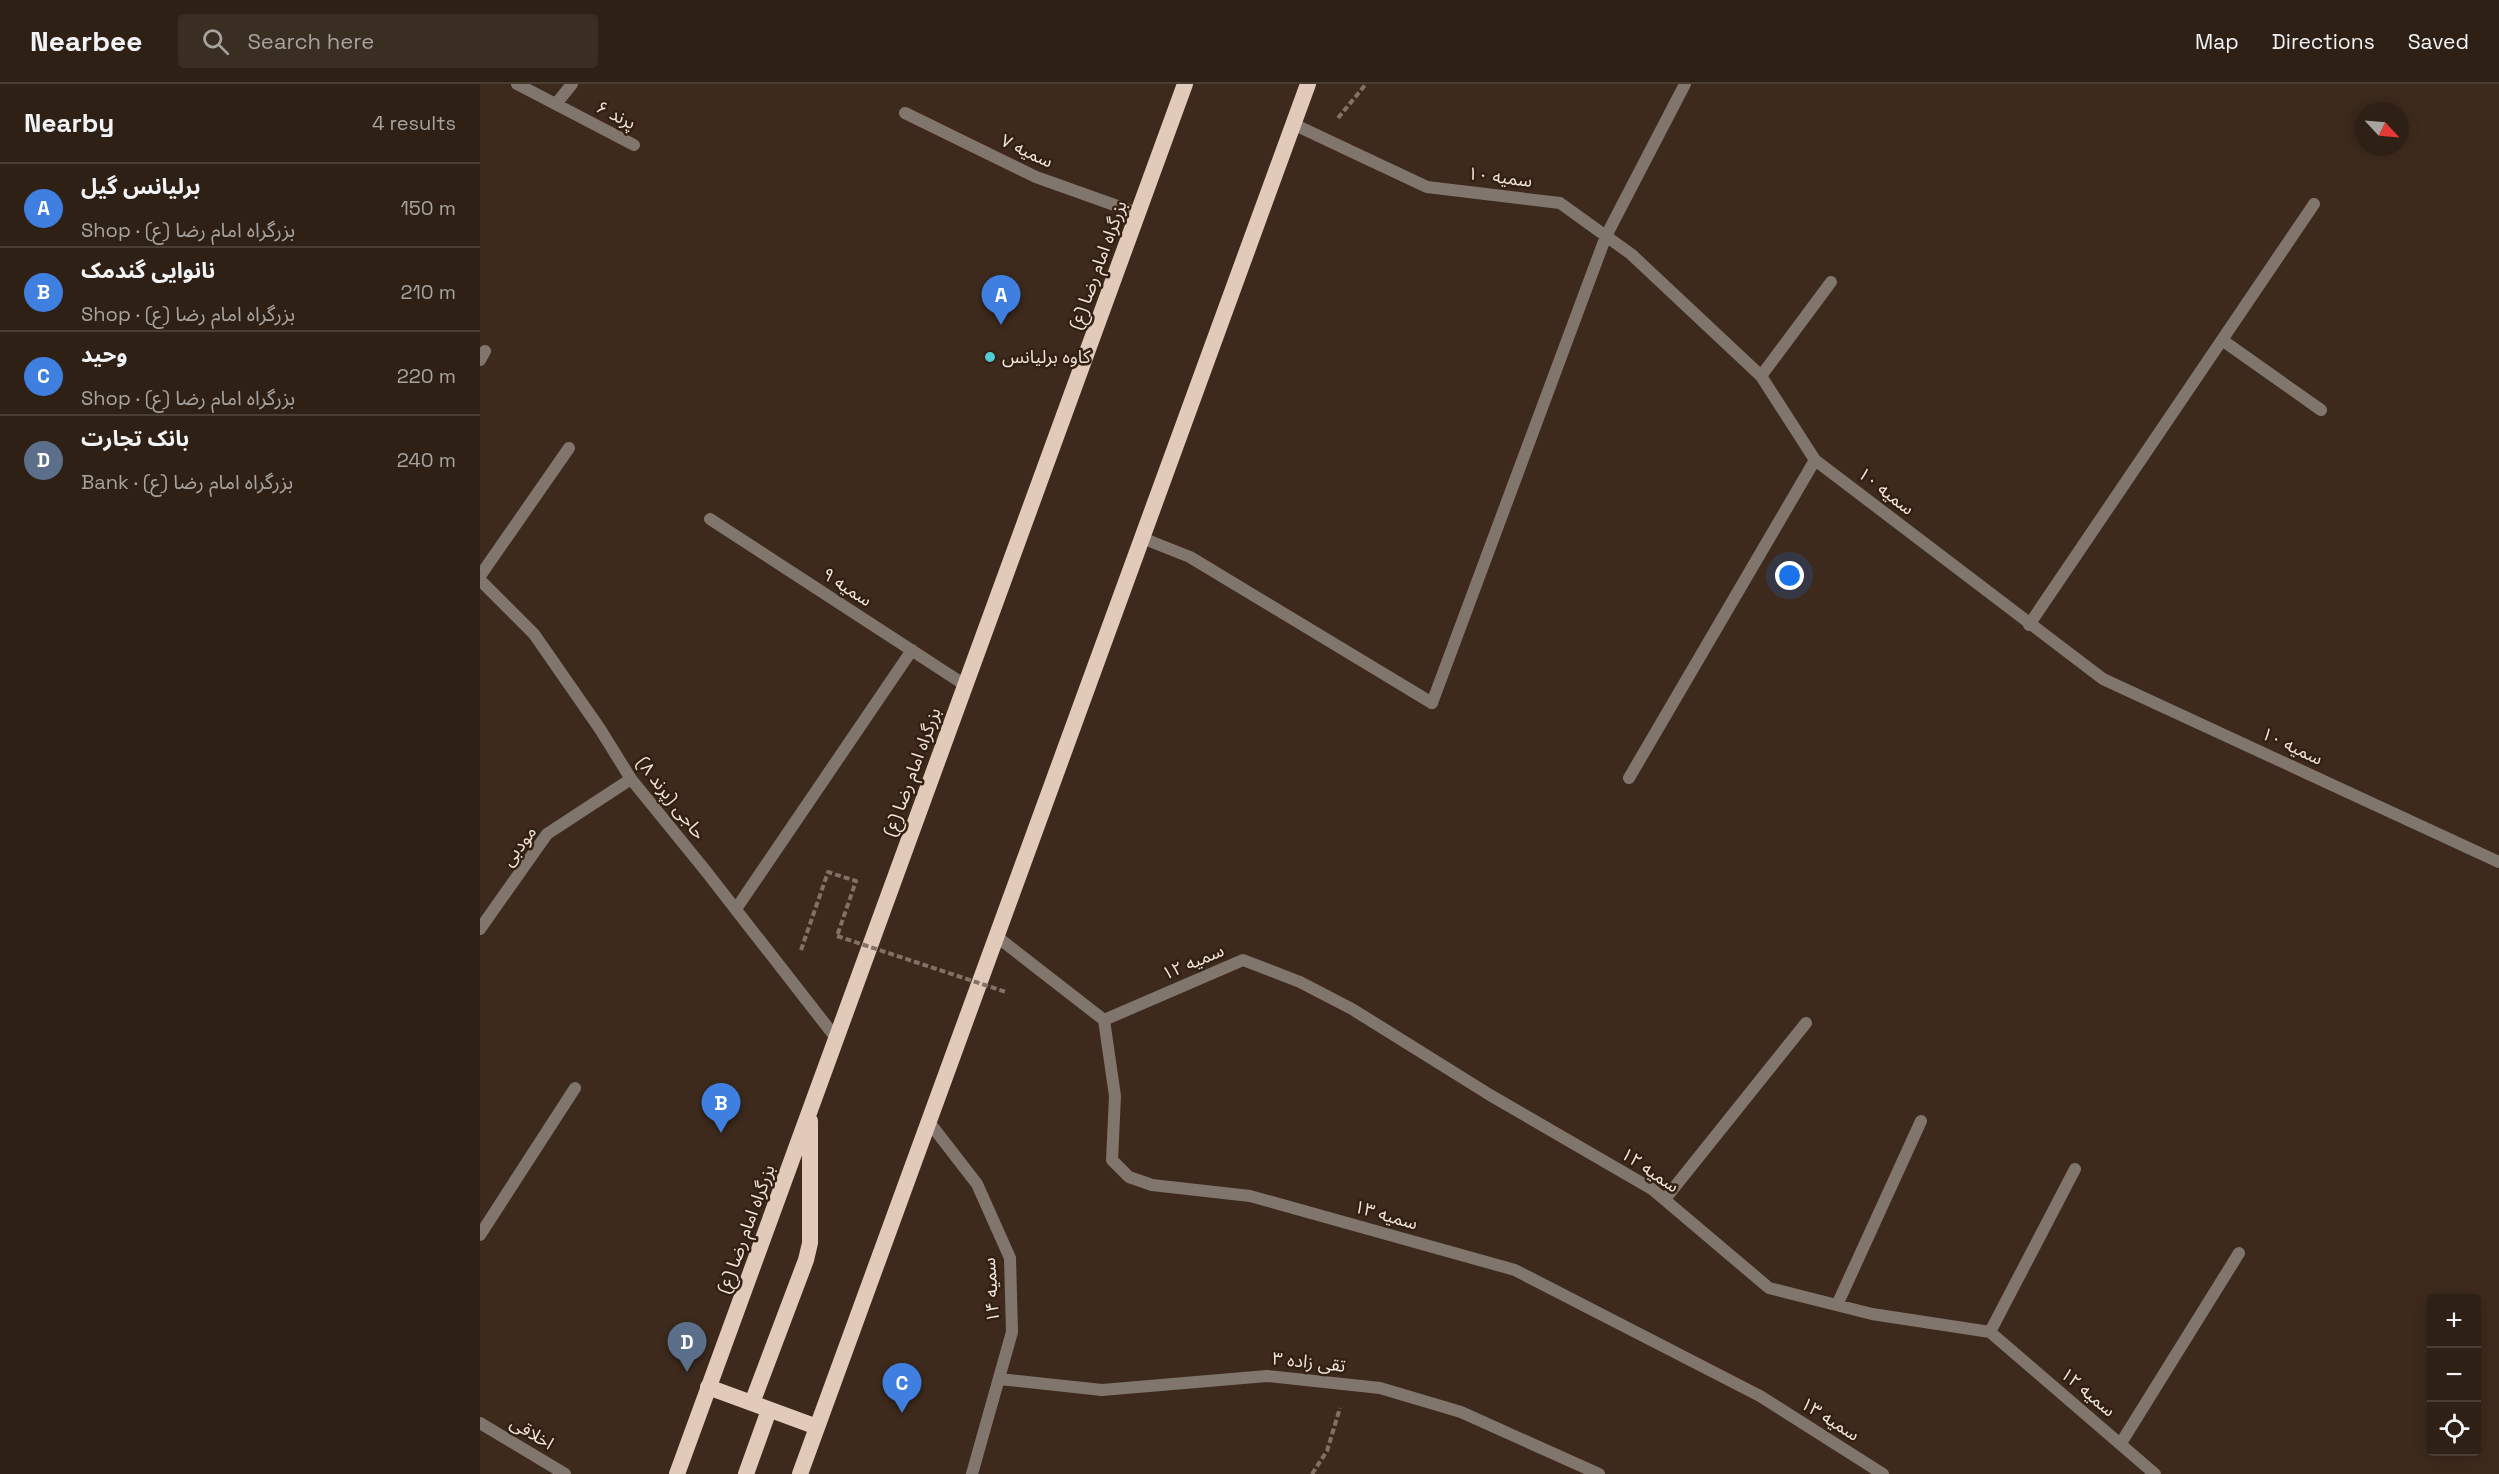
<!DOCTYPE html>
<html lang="en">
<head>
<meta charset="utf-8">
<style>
	body { margin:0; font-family:"Space Grotesk","Noto Sans Arabic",sans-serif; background:#3a2d22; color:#f1f3f6 }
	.controls { position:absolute; right:18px; bottom:18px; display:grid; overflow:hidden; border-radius:6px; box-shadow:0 3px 15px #0003 }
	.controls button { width:54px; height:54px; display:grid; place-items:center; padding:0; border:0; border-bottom:2px solid #493e34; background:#2e2015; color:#f1f3f6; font:30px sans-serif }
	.compass { position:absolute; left:1875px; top:18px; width:54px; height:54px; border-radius:50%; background:#2e2015; box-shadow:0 3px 15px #0003; rotate:116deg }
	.you { position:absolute; left:1310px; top:492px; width:21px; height:21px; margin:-15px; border:4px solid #fff; border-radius:50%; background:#1a73e8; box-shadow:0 0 0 9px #1a73e833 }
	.badge { display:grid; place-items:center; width:39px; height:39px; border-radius:50%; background:#0b8043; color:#fff; font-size:20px; font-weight:700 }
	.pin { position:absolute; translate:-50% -50px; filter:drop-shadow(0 2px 3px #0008) }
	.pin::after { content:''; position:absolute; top:32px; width:21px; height:18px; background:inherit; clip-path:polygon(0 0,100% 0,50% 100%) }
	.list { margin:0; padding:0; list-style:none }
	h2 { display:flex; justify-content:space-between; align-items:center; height:78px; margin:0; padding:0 24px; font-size:26px }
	h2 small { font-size:20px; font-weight:400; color:#a7a3a0 }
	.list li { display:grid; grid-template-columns:39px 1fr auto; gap:18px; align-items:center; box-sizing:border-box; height:84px; padding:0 24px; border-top:2px solid #493e34 }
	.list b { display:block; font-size:22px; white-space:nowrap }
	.list p { margin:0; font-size:20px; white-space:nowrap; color:#a7a3a0 }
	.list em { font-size:20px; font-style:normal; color:#a7a3a0 }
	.icon { flex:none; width:33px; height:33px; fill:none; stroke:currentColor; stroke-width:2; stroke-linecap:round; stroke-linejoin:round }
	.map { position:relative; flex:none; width:2019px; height:1390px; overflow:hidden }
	header { display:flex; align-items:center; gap:36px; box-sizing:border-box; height:84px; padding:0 30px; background:#2e2015; border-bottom:2px solid #493e34 }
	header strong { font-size:28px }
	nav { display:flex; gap:33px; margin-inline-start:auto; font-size:21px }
	.search { width:420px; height:54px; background:#3a2d22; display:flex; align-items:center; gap:15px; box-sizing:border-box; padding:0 21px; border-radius:6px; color:#a7a3a0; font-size:22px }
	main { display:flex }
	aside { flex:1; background:#2e2015 }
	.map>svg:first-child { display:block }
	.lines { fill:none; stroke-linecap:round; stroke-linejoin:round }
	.path { stroke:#827165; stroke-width:4; stroke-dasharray:6 3; stroke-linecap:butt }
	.service { stroke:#80766e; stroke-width:12 }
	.minor { stroke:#80766e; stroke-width:12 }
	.trunk { stroke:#e1caba; stroke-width:16 }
	.path-bridge { stroke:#827165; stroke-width:4; stroke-dasharray:6 3; stroke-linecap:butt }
	.poi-dot { fill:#51ccd4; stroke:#322012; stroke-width:2 }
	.labels { text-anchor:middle; stroke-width:5; stroke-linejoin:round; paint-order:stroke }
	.street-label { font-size:18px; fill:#f1e4db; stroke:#322012 }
	.poi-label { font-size:18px; fill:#f1e4db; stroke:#322012; text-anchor:start }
</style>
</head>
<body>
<header>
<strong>Nearbee</strong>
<div class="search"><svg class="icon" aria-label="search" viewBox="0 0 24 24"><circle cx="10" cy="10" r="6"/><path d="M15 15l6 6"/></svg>Search here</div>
<nav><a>Map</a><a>Directions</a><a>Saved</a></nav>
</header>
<main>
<aside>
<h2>Nearby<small>4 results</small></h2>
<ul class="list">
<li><span class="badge" style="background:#3f7fe0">A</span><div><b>برلیانس گیل</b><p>Shop · بزرگراه امام رضا (ع)</p></div><em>150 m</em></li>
<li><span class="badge" style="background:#3f7fe0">B</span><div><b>نانوایی گندمک</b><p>Shop · بزرگراه امام رضا (ع)</p></div><em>210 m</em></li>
<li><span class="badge" style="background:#3f7fe0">C</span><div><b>وحید</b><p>Shop · بزرگراه امام رضا (ع)</p></div><em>220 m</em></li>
<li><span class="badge" style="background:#5c6f8a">D</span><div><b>بانک تجارت</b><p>Bank · بزرگراه امام رضا (ع)</p></div><em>240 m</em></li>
</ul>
</aside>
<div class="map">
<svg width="2019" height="1390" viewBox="0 0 2019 1390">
	<rect width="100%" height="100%" fill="#3d2a1c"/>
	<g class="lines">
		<path class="path" d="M858 34 886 0
			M321 866 348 788 376 797 357 852
			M832 1390 847 1367 860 1324"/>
		<path class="service" d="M1126 152 1205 0
			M1281 292 1351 198
			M662 454 710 473 952 619
			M1149 694 1335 376"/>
		<path class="minor" d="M37 0 154 61
			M76 20 92 0
			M425 29 556 93 657 129
			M813 40 947 103 1080 119 1151 170 1281 292 1335 376 1623 595 2019 778
			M1742 256 1841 326
			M0 276 5 267
			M230 435 485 601
			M0 492 89 364
			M0 496 54 550 120 645 151 695 225 786 356 954
			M1549 541 1834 120
			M952 619 1126 152
			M256 825 432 566
			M0 845 67 750 151 695
			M516 852 624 936 635 1012 632 1076 649 1093 672 1101 770 1112 1035 1186 1280 1312 1403 1390
			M624 936 763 876 820 898 872 925 1010 1011 1172 1105 1289 1204 1392 1230 1510 1248 1675 1390
			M449 1038 497 1100 530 1174 532 1248 492 1390
			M1185 1115 1326 939
			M0 1151 95 1004
			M1357 1221 1441 1037
			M1510 1248 1595 1085
			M519 1295 622 1306 787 1292 900 1304 981 1328 1119 1390
			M0 1339 85 1390
			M1641 1359 1759 1169"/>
		<path class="trunk" d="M228 1303 337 1343
			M272 1319 326 1176 330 1159V1037
			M197 1390 705 0
			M266 1390 289 1326
			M320 1390 828 0"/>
		<path class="path-bridge" d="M357 852 526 908"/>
	</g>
	<circle class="poi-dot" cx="510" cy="273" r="6"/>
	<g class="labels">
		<g class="street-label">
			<text transform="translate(136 31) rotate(27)" y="6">پرند ۶</text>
			<text transform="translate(547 67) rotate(25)" y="6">سمیه ۷</text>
			<text transform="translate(1020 93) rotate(7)" y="6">سمیه ۱۰</text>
			<text transform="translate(618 181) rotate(-70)" y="6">بزرگراه امام رضا (ع)</text>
			<text transform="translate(1406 407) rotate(38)" y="6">سمیه ۱۰</text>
			<text transform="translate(367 503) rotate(33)" y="6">سمیه ۹</text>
			<text transform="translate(1812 662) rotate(25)" y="6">سمیه ۱۰</text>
			<text transform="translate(432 688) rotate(-70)" y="6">بزرگراه امام رضا (ع)</text>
			<text transform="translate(191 714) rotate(52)" y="6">حاجی (پرند ۸)</text>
			<text transform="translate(39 762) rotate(-53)" y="6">مودبی</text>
			<text transform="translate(713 878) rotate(-23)" y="6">سمیه ۱۲</text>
			<text transform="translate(1170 1086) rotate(34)" y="6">سمیه ۱۲</text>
			<text transform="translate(906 1131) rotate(16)" y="6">سمیه ۱۳</text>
			<text transform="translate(266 1145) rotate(-70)" y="6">بزرگراه امام رضا (ع)</text>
			<text transform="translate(511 1206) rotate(-94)" y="6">سمیه ۱۴</text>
			<text transform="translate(829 1278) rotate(6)" y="6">تقی زاده ۳</text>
			<text transform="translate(1608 1308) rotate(40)" y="6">سمیه ۱۲</text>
			<text transform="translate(1350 1335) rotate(32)" y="6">سمیه ۱۳</text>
			<text transform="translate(52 1349) rotate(31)" y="6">اخلاقی</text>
		</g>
		<g class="poi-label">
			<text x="522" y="279">کاوه برلیانس</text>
		</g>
	</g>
</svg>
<div class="controls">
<button>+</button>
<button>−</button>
<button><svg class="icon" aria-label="locate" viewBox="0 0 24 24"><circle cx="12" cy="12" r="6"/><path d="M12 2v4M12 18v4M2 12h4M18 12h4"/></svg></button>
</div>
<svg class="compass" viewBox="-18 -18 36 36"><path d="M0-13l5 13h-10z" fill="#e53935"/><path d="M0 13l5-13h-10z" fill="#a7a3a0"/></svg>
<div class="you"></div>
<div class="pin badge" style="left:521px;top:241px;background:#3f7fe0">A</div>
<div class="pin badge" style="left:241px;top:1049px;background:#3f7fe0">B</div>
<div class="pin badge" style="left:422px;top:1329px;background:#3f7fe0">C</div>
<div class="pin badge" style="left:207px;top:1288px;background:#5c6f8a">D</div>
</div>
</main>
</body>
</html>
